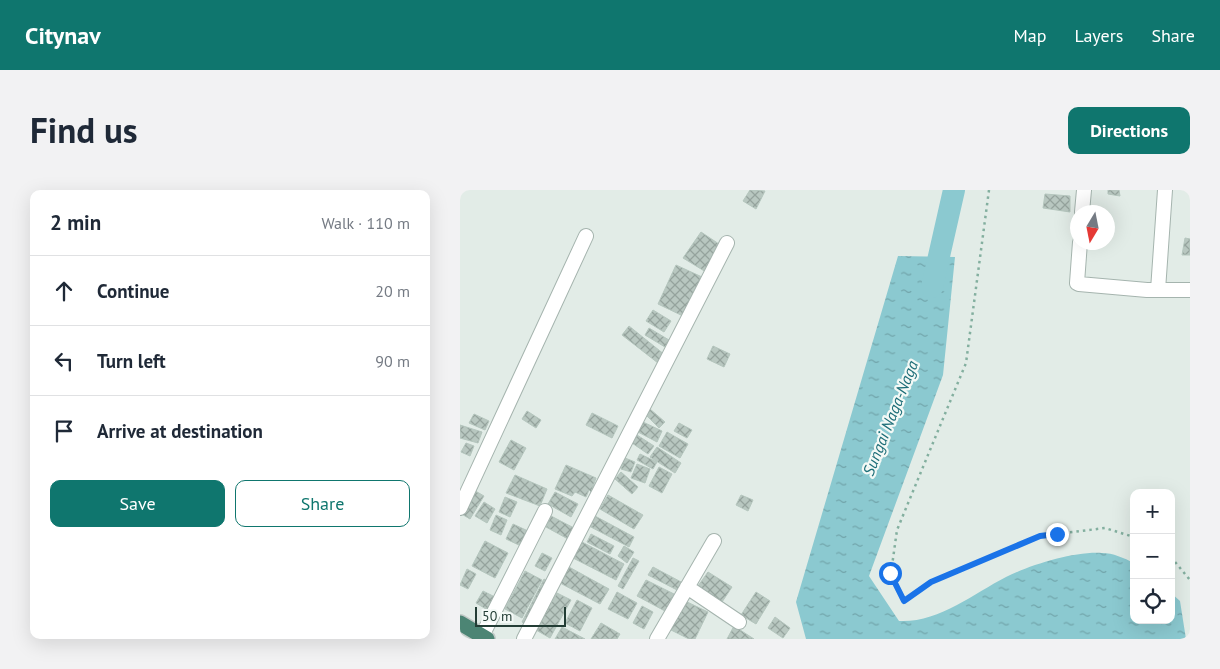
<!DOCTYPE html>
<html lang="en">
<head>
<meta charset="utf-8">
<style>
	body { margin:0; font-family:"PT Sans",sans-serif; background:#f2f2f3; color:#1f2937 }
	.controls { position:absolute; right:15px; bottom:15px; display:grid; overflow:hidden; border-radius:10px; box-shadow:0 5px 20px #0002 }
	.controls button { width:45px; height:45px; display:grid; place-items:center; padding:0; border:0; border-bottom:1px solid #e0e1e3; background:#fff; color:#1f2937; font:25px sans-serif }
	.compass { position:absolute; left:610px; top:15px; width:45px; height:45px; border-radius:50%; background:#fff; box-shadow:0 5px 20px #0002; rotate:190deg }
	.scale { position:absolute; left:15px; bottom:12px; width:91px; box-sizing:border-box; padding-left:5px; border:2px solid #233d35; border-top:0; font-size:14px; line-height:18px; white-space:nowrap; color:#233d35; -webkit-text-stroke:4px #f3f9f6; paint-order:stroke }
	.stop { position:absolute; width:15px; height:15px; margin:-11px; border:4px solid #1a73e8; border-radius:50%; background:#fff }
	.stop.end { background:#1a73e8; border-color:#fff; box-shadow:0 1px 5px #0008 }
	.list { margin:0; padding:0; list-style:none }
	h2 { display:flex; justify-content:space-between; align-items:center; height:65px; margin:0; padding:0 20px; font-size:21px }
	h2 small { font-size:16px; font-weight:400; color:#747a83 }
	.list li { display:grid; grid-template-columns:32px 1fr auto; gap:15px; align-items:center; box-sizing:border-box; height:70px; padding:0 20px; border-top:1px solid #e0e1e3 }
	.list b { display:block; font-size:19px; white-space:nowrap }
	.list em { font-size:16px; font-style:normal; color:#747a83 }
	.actions { display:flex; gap:10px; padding:15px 20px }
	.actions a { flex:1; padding:11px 0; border:1px solid #0f766e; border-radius:10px; text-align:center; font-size:18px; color:#0f766e }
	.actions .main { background:#0f766e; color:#fff }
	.icon { flex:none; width:28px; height:28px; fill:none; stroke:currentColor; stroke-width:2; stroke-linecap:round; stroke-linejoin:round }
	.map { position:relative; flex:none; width:730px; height:449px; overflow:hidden; border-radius:10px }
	header { display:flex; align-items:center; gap:30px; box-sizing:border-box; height:70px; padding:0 25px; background:#0f766e; color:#fff }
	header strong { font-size:24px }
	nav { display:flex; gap:28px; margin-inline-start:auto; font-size:18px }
	.intro { display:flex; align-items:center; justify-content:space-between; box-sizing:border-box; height:120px; padding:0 30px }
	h1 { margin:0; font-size:35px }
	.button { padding:12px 22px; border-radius:10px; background:#0f766e; color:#fff; font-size:18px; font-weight:700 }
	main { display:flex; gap:30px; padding:0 30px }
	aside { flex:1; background:#fff; border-radius:10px; box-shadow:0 5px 20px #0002 }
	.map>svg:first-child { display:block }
	.water { fill:url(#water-ripples) }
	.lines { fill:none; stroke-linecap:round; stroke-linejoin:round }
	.river { stroke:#8bc9d0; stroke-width:22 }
	.building { fill:url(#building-cross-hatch); stroke:#b5c6be }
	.minor-casing { stroke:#a5b4ae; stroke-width:16 }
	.trunk-casing { stroke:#c1c9c6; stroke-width:18 }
	.path { stroke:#83af9f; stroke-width:2.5; stroke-dasharray:2.5 4; stroke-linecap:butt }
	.minor { stroke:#fff; stroke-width:14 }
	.trunk { stroke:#4c8574; stroke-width:15 }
	.route { stroke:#1a73e8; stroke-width:6 }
	.labels { text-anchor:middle; stroke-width:4.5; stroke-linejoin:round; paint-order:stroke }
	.water-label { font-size:16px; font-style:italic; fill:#1d6e78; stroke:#f3f9f6 }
</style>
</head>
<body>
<header>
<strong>Citynav</strong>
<nav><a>Map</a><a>Layers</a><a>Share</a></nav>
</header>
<div class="intro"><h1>Find us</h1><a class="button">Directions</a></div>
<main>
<aside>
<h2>2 min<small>Walk · 110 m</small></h2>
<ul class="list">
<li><svg class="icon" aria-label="ahead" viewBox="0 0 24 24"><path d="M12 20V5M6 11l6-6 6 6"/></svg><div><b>Continue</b></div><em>20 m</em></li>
<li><svg class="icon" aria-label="left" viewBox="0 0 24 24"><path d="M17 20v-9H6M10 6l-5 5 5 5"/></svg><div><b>Turn left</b></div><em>90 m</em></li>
<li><svg class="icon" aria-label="arrive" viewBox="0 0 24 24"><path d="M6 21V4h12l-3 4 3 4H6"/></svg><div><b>Arrive at destination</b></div></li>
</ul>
<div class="actions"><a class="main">Save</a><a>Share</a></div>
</aside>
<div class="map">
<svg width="730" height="449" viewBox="0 0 730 449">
	<defs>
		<pattern id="water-ripples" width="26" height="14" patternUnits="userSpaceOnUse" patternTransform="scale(1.25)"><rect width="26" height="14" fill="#8bc9d0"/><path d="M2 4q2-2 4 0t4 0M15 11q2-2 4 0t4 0" fill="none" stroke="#71a4aa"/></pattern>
		<pattern id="building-cross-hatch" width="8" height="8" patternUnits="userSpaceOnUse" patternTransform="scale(1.25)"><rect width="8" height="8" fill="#b8c7c0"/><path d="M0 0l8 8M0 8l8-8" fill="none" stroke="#95a39d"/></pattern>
	</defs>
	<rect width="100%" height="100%" fill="#e2ece7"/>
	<path class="water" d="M438 66 495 67 483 185 409 386 439 431C478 433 513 404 546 387 570 375 615 361 642 363 653 363 664 368 674 373V430H711V403L720 411 726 449H346L336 412Z"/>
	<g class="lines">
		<path class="river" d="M472 97 494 0"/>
	</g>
	<path class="building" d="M290 0 305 1 296 19 283 11Z
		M648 0H659L660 6 648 4Z
		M585 4 610 6V22L583 18Z
		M241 42 262 56 246 82 223 68Z
		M725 48 730 49V65H722Z
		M216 75 242 87 223 126 198 114Z
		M193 120 211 131 204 142 186 131Z
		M169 136 205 165 198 173 162 145Z
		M189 138 209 150 205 157 185 145Z
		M253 156 270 164 264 177 247 169Z
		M190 219 205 232 199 238 185 224Z
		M67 221 81 230 76 238 62 229Z
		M132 223 158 236 152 248 126 235Z
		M14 224 29 231 25 240 9 233Z
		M183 232 202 241 197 252 178 242Z
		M219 233 232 240 227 248 214 241Z
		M0 235 22 242 18 253 0 248Z
		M207 242 228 254 220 268 199 256Z
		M177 245 194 256 188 264 172 253Z
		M51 250 66 258 54 280 39 272Z
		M6 253 14 256 10 266 1 262Z
		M197 257 221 273 215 283 190 267Z
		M180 264 197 272 193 279 177 270Z
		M165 268 175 272 171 282 161 279Z
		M177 274 190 279 185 293 171 288Z
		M106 275 136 288 131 302 129 300 126 307 115 302 112 306 95 299Z
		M199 277 212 284 202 303 189 296Z
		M161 282 178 297 172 304 155 289Z
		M55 285 87 299 80 316 46 303Z
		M5 295 24 306 10 329 0 323Z
		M95 302 118 314 111 327 88 314Z
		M148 305 183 325 174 339 140 319Z
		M281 305 293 310 288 321 276 315Z
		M45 307 57 312 50 327 39 322Z
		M24 312 35 319 27 333 15 326Z
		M36 325 47 330 41 345 30 340Z
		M91 326 114 338 108 349 86 337Z
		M135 326 174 347 169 357 129 336Z
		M53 334 68 341 61 356 46 349Z
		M131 344 154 356 150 364 127 352Z
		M25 351 48 363 35 388 12 376Z
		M122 352 164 374 156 390 113 368Z
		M164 356 174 362 167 373 158 366Z
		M82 363 92 368 85 381 75 376Z
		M173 368 179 371 163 399 158 396Z
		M109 377 149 399 140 414 100 393Z
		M193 377 223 393 219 401 188 385Z
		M7 379 16 384 8 399 0 395Z
		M65 381 82 390 62 428 45 419Z
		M248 382 272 397 262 412 238 396Z
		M84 389 91 393 69 436 62 432Z
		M186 390 214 404 205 421 177 406Z
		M23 401 39 409 31 422 16 413Z
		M157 402 177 413 168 429 148 419Z
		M296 402 310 411 296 434 281 425Z
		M97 403 111 410 90 448 76 440Z
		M117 410 132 418 120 441 105 433Z
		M223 410 248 422 235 449H229L209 439Z
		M182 416 193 422 184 439 173 433Z
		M315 427 330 438 323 448 308 438Z
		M141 433 160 444 157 449H131Z
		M274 436 294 449H267Z
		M102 437 125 449H95Z"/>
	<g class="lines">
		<g class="minor-casing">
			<path id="minor" d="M622 22 624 0
				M620 52 617 93 619 94 687 100H730
				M698 100 705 0
				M0 318 126 46
				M227 397 279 432
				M22 446 85 321
				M64 449 267 53
				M197 449 254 351"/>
		</g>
		<g class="trunk-casing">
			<path id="trunk" d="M0 433 27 449"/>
		</g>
		<path class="path" d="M529 0 506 173 437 340 431 383 444 411 471 392 580 346 645 338 674 347
			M711 367 730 390"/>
		<use href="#minor" class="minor"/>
		<use href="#trunk" class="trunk"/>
	</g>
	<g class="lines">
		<path class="route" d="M430 383 444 411 471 392 580 346 597 344"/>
	</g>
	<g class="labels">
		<g class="water-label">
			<text transform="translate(430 228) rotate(-68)" y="6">Sungai Naga-Naga</text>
		</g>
	</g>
</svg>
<div class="controls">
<button>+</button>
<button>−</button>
<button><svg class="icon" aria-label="locate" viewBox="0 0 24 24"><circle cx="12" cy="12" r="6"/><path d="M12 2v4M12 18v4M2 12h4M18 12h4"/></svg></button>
</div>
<svg class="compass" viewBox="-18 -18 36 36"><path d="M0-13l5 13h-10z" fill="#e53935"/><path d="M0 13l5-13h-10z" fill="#747a83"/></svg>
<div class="scale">50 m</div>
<div class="stop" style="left:430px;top:383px"></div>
<div class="stop end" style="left:597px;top:344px"></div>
</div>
</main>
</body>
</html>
